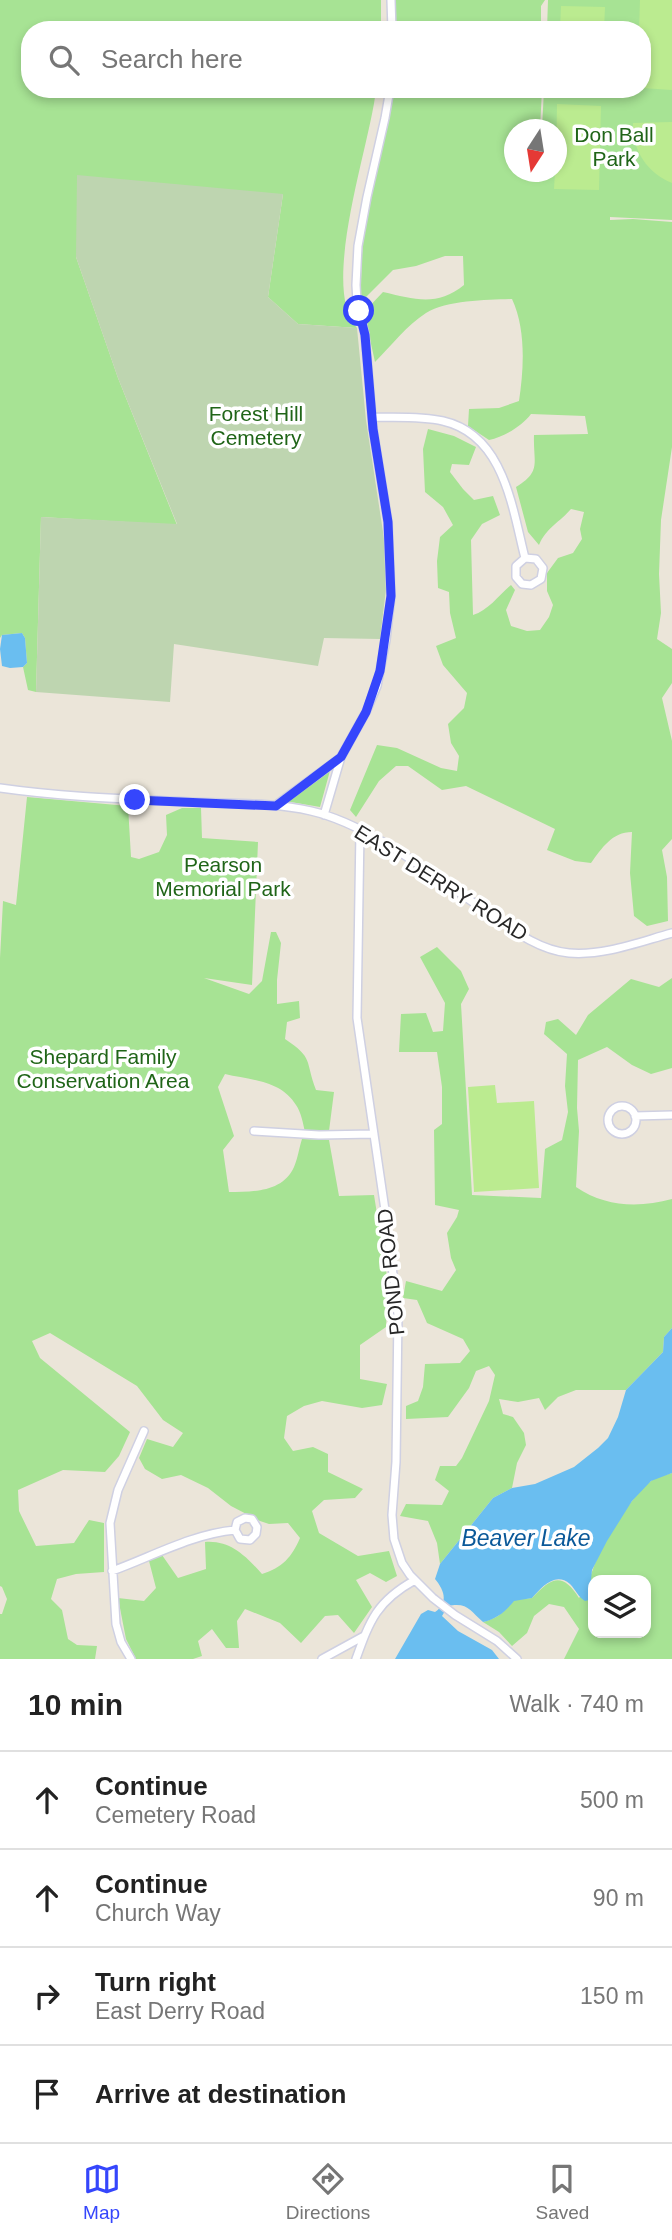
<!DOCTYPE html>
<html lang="en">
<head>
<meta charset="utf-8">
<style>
	body { margin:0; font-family:Helvetica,sans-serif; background:#f2f2f2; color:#222 }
	.controls { position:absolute; right:21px; bottom:21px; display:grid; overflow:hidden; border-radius:14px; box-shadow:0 4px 10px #0003 }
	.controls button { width:63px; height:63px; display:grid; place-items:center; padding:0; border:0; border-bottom:2px solid #e0e0e0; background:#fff; color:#222; font:35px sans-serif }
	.compass { position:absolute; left:504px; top:119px; width:63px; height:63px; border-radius:50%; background:#fff; box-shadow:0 4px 10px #0003; rotate:192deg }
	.stop { position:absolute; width:21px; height:21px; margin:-16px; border:5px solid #3546fc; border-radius:50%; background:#fff }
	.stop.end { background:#3546fc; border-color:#fff; box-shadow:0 2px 7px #0008 }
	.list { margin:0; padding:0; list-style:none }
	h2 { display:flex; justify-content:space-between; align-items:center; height:91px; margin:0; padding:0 28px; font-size:30px }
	h2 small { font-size:23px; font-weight:400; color:#767676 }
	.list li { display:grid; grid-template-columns:46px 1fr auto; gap:21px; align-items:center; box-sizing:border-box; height:98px; padding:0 28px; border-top:2px solid #e0e0e0 }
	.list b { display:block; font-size:26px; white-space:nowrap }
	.list p { margin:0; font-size:23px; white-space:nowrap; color:#767676 }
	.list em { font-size:23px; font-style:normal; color:#767676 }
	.icon { flex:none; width:38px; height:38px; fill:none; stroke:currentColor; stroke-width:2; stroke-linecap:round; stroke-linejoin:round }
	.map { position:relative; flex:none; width:672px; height:1659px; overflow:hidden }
	.search { position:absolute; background:#fff; box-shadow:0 4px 10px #0003; left:21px; right:21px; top:21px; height:77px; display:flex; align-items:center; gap:18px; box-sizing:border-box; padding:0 24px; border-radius:28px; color:#767676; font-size:26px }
	.sheet { height:483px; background:#fff }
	nav { display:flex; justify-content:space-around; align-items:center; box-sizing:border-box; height:98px; border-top:2px solid #e0e0e0; background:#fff; font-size:19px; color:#767676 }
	nav a { display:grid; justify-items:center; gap:4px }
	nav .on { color:#3546fc }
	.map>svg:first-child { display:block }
	.green { fill:#a7e394; fill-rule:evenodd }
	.cemetery { fill:#bed5b0 }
	.pitch { fill:#bbeb90 }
	.water { fill:#6abef0 }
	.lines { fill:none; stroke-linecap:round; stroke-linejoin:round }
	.minor-casing { stroke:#cfd0e2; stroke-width:10 }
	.minor { stroke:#fff; stroke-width:7 }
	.route { stroke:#3546fc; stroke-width:9 }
	.labels { text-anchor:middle; stroke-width:7; stroke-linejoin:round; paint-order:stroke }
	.park-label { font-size:21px; fill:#206518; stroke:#fff }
	.street-label { font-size:21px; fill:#282828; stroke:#fff }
	.water-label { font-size:23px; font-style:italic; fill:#0b5999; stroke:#fff }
</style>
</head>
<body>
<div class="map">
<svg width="672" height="1659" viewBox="0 0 672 1659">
	<rect width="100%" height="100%" fill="#ebe5d9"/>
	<path class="green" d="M0 0H381V30H30V89H376C371 143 319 287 357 328L298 324 268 297 283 194 76 257 118 378 177 525 41 517 36 692 28 690 23 667 27 663 25 638 22 633 2 635 0 638Z
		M396 0H545L541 6V30H396Z
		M548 0H672V220L610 217V220L633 219 672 222V447L661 520 659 574 661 613 657 639 672 649V683L662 698 672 741V839L662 850 667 877 668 921 647 926 634 916 630 873 632 832C612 832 602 848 591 863L575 861 547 850 555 829 466 786 442 790 408 766H396L379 781 356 817 350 810 377 745 397 748 441 768 457 771 459 756 451 743 448 724 464 708 467 693 443 665 436 646 456 638 450 613 449 592 438 588 437 561 440 537 453 525 443 507 425 492 423 449 428 429 454 436 476 447 469 465 452 464 450 472 463 489 474 500 493 496 500 515 482 524 471 540 473 615C488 611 499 595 511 585L515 590 506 610 511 626 527 631 540 630 549 617 553 605 547 591V573L558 558 573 553 582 539 580 529 584 512 571 509C560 522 546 528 539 545L528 532 516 487C542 471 533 463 534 435L588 434 585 416 531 414C522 426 504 437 489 440L468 426 469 409 499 408 519 401C524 368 526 329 512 299 488 300 447 300 426 313 407 325 391 346 375 362L364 312 383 292C414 299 437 307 464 285L463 256H445L416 266 393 270 361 302C361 275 361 248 366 221 374 177 387 134 392 89H542L540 129 514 130V172H556V130L542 129 544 89H642V30H547Z
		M331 767 320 807 285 801Z
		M27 797 128 806 131 857 139 859 159 852 167 835 166 815 182 808H201L202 838 258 842 252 985 204 978 249 994 262 981 271 932H276L281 943 277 980V1004L299 1001 300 1018 287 1022 285 1039C314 1058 305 1061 316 1090L334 1092 329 1131 305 1132C303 1123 301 1112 296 1105 281 1080 250 1080 225 1074L218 1087 234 1136 223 1150 229 1192C253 1192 283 1192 294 1167 298 1158 299 1148 302 1139L329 1140 339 1196 374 1195 388 1283 386 1327 360 1345V1379L387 1384 382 1405 362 1408 322 1401 304 1406 287 1416 284 1438 293 1451 313 1447 328 1454V1472L363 1489 355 1498 324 1500 312 1511 319 1533 358 1556 389 1551 397 1576 386 1582 370 1573 356 1580 372 1607 354 1633 338 1615 325 1616 301 1643 280 1623 245 1609 237 1621 239 1648H226L212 1629 198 1641 202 1656 193 1659H136L126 1639 118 1598 144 1601 156 1588 149 1561 162 1555 178 1578 206 1569 205 1542C230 1540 246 1556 262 1574 282 1568 292 1557 300 1538L288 1523 269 1524 260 1521 231 1506 208 1488 181 1475 162 1479 145 1469 139 1458 147 1439 173 1447 183 1433 163 1420 137 1386 50 1333 32 1341 40 1358 130 1432 119 1456 105 1472 63 1470 18 1490 19 1511 36 1546 74 1543 89 1520 104 1523V1572L76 1574 57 1579 51 1599 62 1610 68 1639 77 1645 97 1646 95 1659H0V1614H2L7 1599 2 1587 0 1586V958L3 901 16 905Z
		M437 947 461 971 469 989 461 1004 472 1195 541 1198 545 1149 562 1140 568 1112 565 1086 567 1054 544 1034 546 1022 558 1019 576 1035 588 1015 631 979 659 987 672 978V1068L651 1074 632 1065 607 1047 578 1060 577 1108 579 1131 576 1187C605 1207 639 1208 672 1199V1328L664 1337 663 1352 626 1390H576L558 1397 545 1410 539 1398 518 1402 499 1399 503 1414 513 1417 524 1433 526 1445 517 1463 512 1488 493 1498 440 1564 437 1543 428 1521 400 1516 406 1504 442 1505 449 1491 435 1480 440 1466H456L462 1458 489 1401 495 1375 489 1366 476 1371 469 1388 448 1417 406 1419V1406L418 1401 423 1387 425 1364 460 1363 470 1351 463 1339 427 1323 417 1300 403 1298 406 1281 442 1291 456 1270 451 1258 447 1233 457 1217 459 1210 435 1205 434 1130 442 1124V1087L437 1052H399L401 1014 426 1013 433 1032 443 1031 445 1003 420 957Z
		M672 1473V1659H564L579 1629 564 1607 549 1604 534 1616 527 1633 512 1646 499 1632 483 1622C497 1619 506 1611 514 1600L532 1598C551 1578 562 1571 579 1598 592 1583 587 1584 593 1569 601 1546 632 1494 651 1481 656 1477 666 1475 672 1473ZM593 1580H646V1633H593Z"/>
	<path class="cemetery" d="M77 175 283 194 268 297 298 324 357 328 366 420 385 545 386 589 380 639 324 638 318 666 174 644 170 702 36 692 41 517 177 524 118 378 76 257Z"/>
	<path class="pitch" d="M640 0H672V90L642 88V30H639Z
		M561 6 605 7 604 30H560Z
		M557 104 601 106 599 190 554 189 555 172H556Z
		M672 122V183C647 173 632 150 633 123Z
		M495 1085 497 1103 534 1101 539 1188 474 1192 468 1087Z"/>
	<path class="water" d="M22 633 25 638 27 663 23 667 10 668 2 666 0 649 2 635Z
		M672 1328V1473L651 1481 632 1501 607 1541 592 1570 589 1600 585 1601C578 1597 576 1590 570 1584 555 1571 541 1588 532 1598L514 1601C506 1611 497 1619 483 1622 470 1611 468 1602 448 1606L442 1616 458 1631 492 1650 499 1659H395L421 1614 428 1610 435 1612C449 1602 444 1590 435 1579L440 1564 493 1498 512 1488 535 1484 574 1467 598 1448 608 1438 618 1417 626 1390 663 1352 664 1337Z"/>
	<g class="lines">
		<g class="minor-casing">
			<path id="minor" d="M391 0 392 30
				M372 417C395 418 420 416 443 421 504 435 512 507 525 558L516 566V577L522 584 531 585 541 579 543 568 536 559 525 558
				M0 788C63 797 126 799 190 802 230 804 272 802 311 811 372 825 437 879 489 913 513 930 538 950 569 953 604 956 639 942 672 933
				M276 805 340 758
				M324 815 341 757 366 712 377 686 386 640 391 596 388 522 373 429 365 335 357 302 356 285 358 246 367 197 385 118 390 89
				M360 830 357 1018 385 1210 398 1315 396 1462 392 1515 394 1539 402 1563 410 1575 433 1598 455 1615 497 1641 517 1659
				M608 1120a14 14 0 1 1 28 0a14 14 0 1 1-28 0Z
				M635 1116 672 1115
				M254 1131 319 1135 374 1134
				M112 1571C151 1557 192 1534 235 1530L240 1539 250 1540 256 1534 257 1527 252 1519 245 1518 237 1522 235 1530
				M131 1659 121 1642 116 1624 110 1523 118 1490 144 1431
				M322 1659 364 1636
				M356 1659C370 1620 377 1601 415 1580"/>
		</g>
		<use href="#minor" class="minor"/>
	</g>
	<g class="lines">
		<path class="route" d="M135 800 276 806 341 757 366 712 380 671 391 596 388 522 373 429 365 335 359 311"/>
	</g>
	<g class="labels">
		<g class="park-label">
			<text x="614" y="142">Don Ball<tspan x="614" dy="24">Park</tspan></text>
			<text x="256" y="421">Forest Hill<tspan x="256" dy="24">Cemetery</tspan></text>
			<text x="223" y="872">Pearson<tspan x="223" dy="24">Memorial Park</tspan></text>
			<text x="103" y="1064">Shepard Family<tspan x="103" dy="24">Conservation Area</tspan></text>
		</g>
		<g class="street-label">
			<text transform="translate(441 883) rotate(32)" y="7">EAST DERRY ROAD</text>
			<text transform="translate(391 1272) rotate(-96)" y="7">POND ROAD</text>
		</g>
		<g class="water-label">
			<text x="526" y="1546">Beaver Lake</text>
		</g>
	</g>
</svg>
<div class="controls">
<button><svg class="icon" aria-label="layers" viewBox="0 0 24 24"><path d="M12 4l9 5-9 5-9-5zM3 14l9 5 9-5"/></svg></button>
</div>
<svg class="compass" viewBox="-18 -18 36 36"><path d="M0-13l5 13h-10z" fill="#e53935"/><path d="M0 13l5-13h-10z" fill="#767676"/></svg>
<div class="stop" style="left:359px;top:311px"></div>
<div class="stop end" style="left:135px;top:800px"></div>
<div class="search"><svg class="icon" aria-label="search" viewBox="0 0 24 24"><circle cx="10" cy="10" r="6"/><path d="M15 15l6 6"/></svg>Search here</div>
</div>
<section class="sheet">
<h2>10 min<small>Walk · 740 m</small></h2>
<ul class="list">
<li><svg class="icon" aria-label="ahead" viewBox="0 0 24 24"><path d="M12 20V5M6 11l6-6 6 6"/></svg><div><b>Continue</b><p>Cemetery Road</p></div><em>500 m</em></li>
<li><svg class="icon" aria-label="ahead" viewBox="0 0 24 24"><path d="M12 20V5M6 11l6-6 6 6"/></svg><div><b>Continue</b><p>Church Way</p></div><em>90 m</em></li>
<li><svg class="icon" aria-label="right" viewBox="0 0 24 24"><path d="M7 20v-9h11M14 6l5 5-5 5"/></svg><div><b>Turn right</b><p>East Derry Road</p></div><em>150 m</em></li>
<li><svg class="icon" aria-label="arrive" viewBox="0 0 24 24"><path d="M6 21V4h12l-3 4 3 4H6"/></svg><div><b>Arrive at destination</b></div></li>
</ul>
</section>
<nav>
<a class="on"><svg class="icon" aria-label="map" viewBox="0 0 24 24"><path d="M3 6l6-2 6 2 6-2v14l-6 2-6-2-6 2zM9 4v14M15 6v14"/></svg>Map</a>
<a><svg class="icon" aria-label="directions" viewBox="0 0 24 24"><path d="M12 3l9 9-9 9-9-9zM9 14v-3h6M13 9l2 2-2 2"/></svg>Directions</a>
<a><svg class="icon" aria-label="saved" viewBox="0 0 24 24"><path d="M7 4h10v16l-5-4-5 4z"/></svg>Saved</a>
</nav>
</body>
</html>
